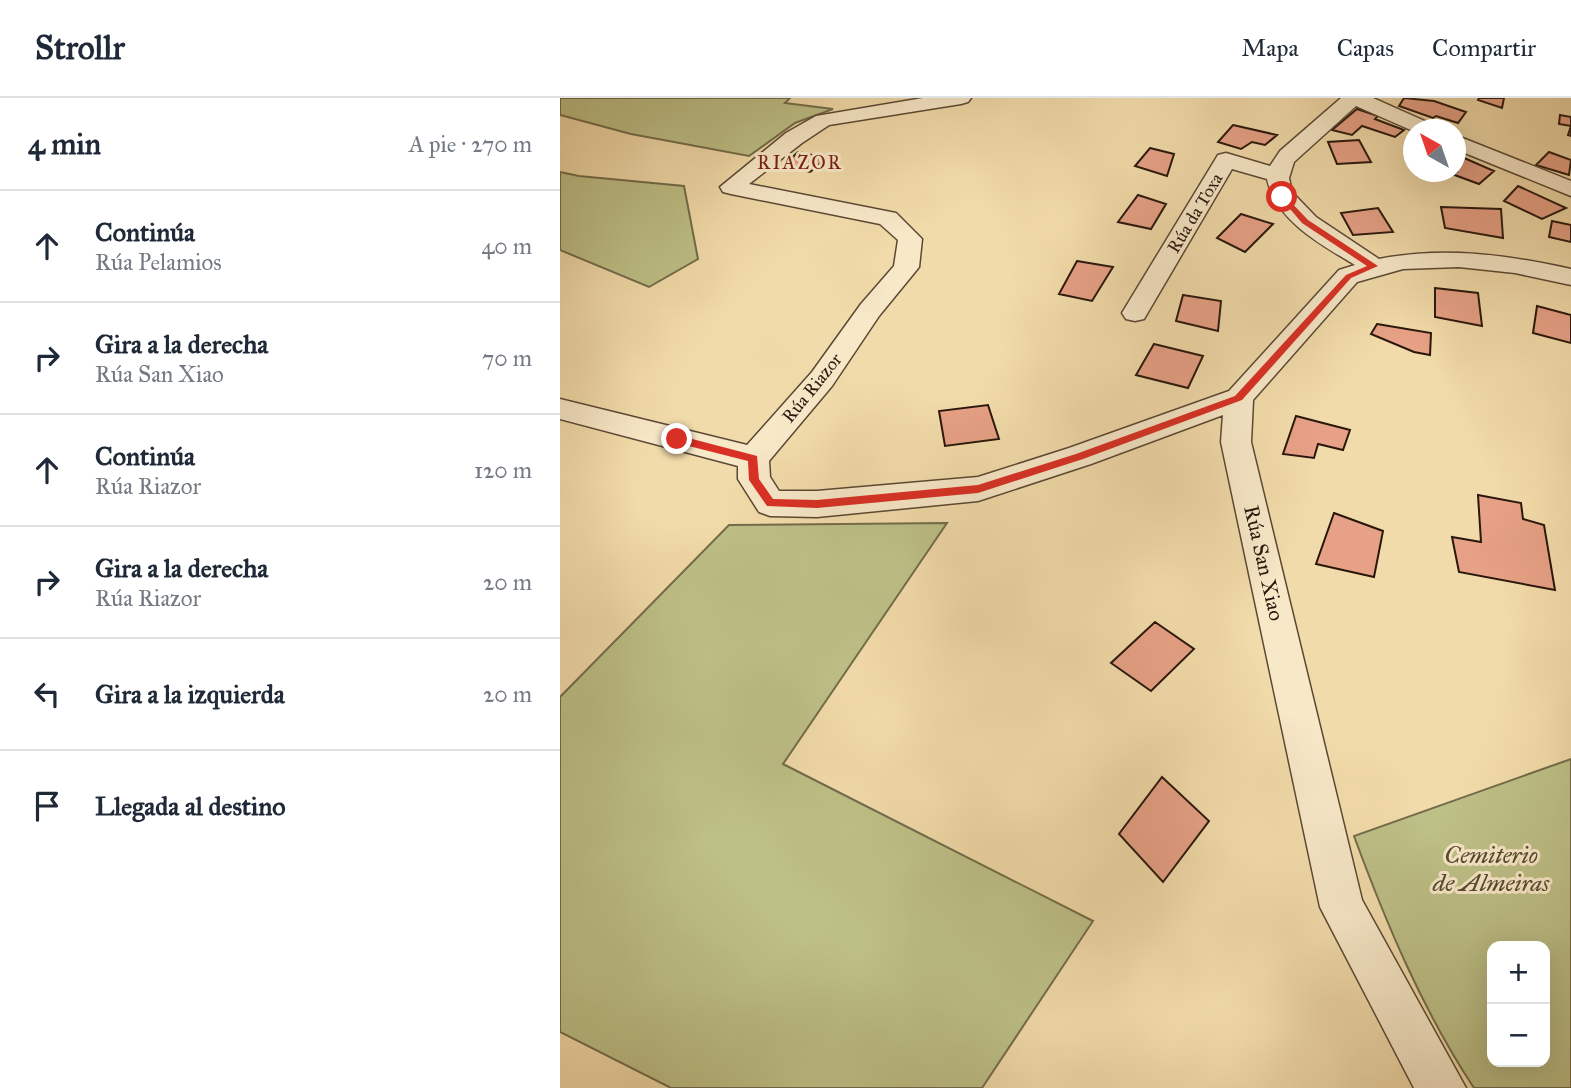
<!DOCTYPE html>
<html lang="es">
<head>
<meta charset="utf-8">
<style>
	body { margin:0; font-family:"IM FELL Great Primer",serif; background:#f2f2f3; color:#1f2937 }
	.controls { position:absolute; right:21px; bottom:21px; display:grid; overflow:hidden; border-radius:14px; box-shadow:0 7px 28px #0002 }
	.controls button { width:63px; height:63px; display:grid; place-items:center; padding:0; border:0; border-bottom:2px solid #e0e1e3; background:#fff; color:#1f2937; font:35px sans-serif }
	.compass { position:absolute; left:843px; top:21px; width:63px; height:63px; border-radius:50%; background:#fff; box-shadow:0 7px 28px #0002; rotate:320deg }
	.stop { position:absolute; width:21px; height:21px; margin:-16px; border:5px solid #d93025; border-radius:50%; background:#fff }
	.stop.end { background:#d93025; border-color:#fff; box-shadow:0 2px 7px #0008 }
	.list { margin:0; padding:0; list-style:none }
	h2 { display:flex; justify-content:space-between; align-items:center; height:91px; margin:0; padding:0 28px; font-size:30px }
	h2 small { font-size:23px; font-weight:400; color:#747a83 }
	.list li { display:grid; grid-template-columns:46px 1fr auto; gap:21px; align-items:center; box-sizing:border-box; height:112px; padding:0 28px; border-top:2px solid #e0e1e3 }
	.list b { display:block; font-size:26px; white-space:nowrap }
	.list p { margin:0; font-size:23px; white-space:nowrap; color:#747a83 }
	.list em { font-size:23px; font-style:normal; color:#747a83 }
	.icon { flex:none; width:38px; height:38px; fill:none; stroke:currentColor; stroke-width:2; stroke-linecap:round; stroke-linejoin:round }
	.map { position:relative; flex:none; width:1011px; height:990px; overflow:hidden }
	header { display:flex; align-items:center; gap:42px; box-sizing:border-box; height:98px; padding:0 35px; background:#fff; border-bottom:2px solid #e0e1e3 }
	header strong { font-size:33px }
	nav { display:flex; gap:38px; margin-inline-start:auto; font-size:24px }
	main { display:flex }
	aside { flex:1; background:#fff }
	.map>svg:first-child { display:block }
	.green { fill:#bdc087; stroke:#736c4a; stroke-width:2; fill-rule:evenodd }
	.building { fill:#e7a186; stroke:#29170c; stroke-width:2 }
	.lines { fill:none; stroke-linecap:round; stroke-linejoin:round }
	.street-casing { stroke:#5b4834; stroke-width:3 }
	.street { fill:#f7e8c8; fill-rule:evenodd }
	.route { fill:#d93025 }
	.labels { text-anchor:middle; stroke-width:6; stroke-linejoin:round; paint-order:stroke }
	.far-street-label { font-size:18px; fill:#29170c; stroke:#f7e8c8 }
	.far-neighbourhood-label { font-size:19px; letter-spacing:2px; fill:#7a1f14; stroke:#f7e8c8 }
	.street-label { font-size:21px; fill:#29170c; stroke:#f7e8c8 }
	.near-park-label { font-size:24px; font-style:italic; fill:#554a31; stroke:#f7e8c8 }
</style>
</head>
<body>
<header>
<strong>Strollr</strong>
<nav><a>Mapa</a><a>Capas</a><a>Compartir</a></nav>
</header>
<main>
<aside>
<h2>4 min<small>A pie · 270 m</small></h2>
<ul class="list">
<li><svg class="icon" aria-label="ahead" viewBox="0 0 24 24"><path d="M12 20V5M6 11l6-6 6 6"/></svg><div><b>Continúa</b><p>Rúa Pelamios</p></div><em>40 m</em></li>
<li><svg class="icon" aria-label="right" viewBox="0 0 24 24"><path d="M7 20v-9h11M14 6l5 5-5 5"/></svg><div><b>Gira a la derecha</b><p>Rúa San Xiao</p></div><em>70 m</em></li>
<li><svg class="icon" aria-label="ahead" viewBox="0 0 24 24"><path d="M12 20V5M6 11l6-6 6 6"/></svg><div><b>Continúa</b><p>Rúa Riazor</p></div><em>120 m</em></li>
<li><svg class="icon" aria-label="right" viewBox="0 0 24 24"><path d="M7 20v-9h11M14 6l5 5-5 5"/></svg><div><b>Gira a la derecha</b><p>Rúa Riazor</p></div><em>20 m</em></li>
<li><svg class="icon" aria-label="left" viewBox="0 0 24 24"><path d="M17 20v-9H6M10 6l-5 5 5 5"/></svg><div><b>Gira a la izquierda</b></div><em>20 m</em></li>
<li><svg class="icon" aria-label="arrive" viewBox="0 0 24 24"><path d="M6 21V4h12l-3 4 3 4H6"/></svg><div><b>Llegada al destino</b></div></li>
</ul>
</aside>
<div class="map">
<svg width="1011" height="990" viewBox="0 0 1011 990">
	<rect width="100%" height="100%" fill="#f2dbaa"/>
	<filter id="stains"><feTurbulence type="fractalNoise" baseFrequency=".00286" numOctaves="4"/><feColorMatrix values="0 0 0 0 .2 0 0 0 0 .09 0 0 0 0 .02 0 0 0 .5 -.17"/></filter>
	<radialGradient id="worn" r=".72"><stop offset=".6" stop-color="#630" stop-opacity="0"/><stop offset="1" stop-color="#630" stop-opacity=".3"/></radialGradient>
	<path class="green" d="M0 0H230L225 5 273 11 235 25 189 58 71 36 0 17Z
		M0 74 19 78 124 88 138 161 89 189 0 152Z
		M387 425 223 666 533 823 422 990H111L0 934V599L169 427Z
		M1011 661V990H914C863 913 826 825 794 738ZM985 848V964H932V848Z"/>
	<path class="building" d="M844 0 874 3 906 14 898 25 876 18 873 20 839 8Z
		M919 0H944L942 10 918 2Z
		M797 11 818 18 815 21 844 32 835 39 802 28 792 37 772 32Z
		M1000 17 1011 19V38L1008 37 1011 28 999 26Z
		M673 27 717 37 705 47 692 44 681 51 658 44Z
		M799 42 811 64 777 66 768 44Z
		M590 50 614 56 607 78 575 68Z
		M238 54 267 60 250 74 224 67Z
		M989 54 1011 62 1009 77 976 67Z
		M895 56 934 73 919 86 892 76 898 73H895Z
		M958 88 1006 110 982 121 944 103Z
		M578 97 606 106 591 131 558 124Z
		M881 109 941 111 943 140 885 130Z
		M818 110 833 134 793 137 781 115Z
		M681 116 713 126 685 154 657 140Z
		M992 123 1011 127V144L989 139Z
		M517 163 553 169 532 203 499 196Z
		M875 190 918 195 922 228 875 219Z
		M623 197 661 203 658 233 616 223Z
		M977 208 1011 217V245L973 235Z
		M817 226 871 235 870 257 854 254 811 236Z
		M594 246 643 258 628 290 576 277Z
		M428 307 439 341 385 348 379 313Z
		M736 318 790 332 783 352 758 346 754 360 723 356Z
		M918 397 961 405 963 421 984 427 995 492 899 474 892 439 921 444Z
		M774 415 823 433 814 479 756 466Z
		M595 524 634 551 591 593 551 565Z
		M602 679 649 723 603 784 559 736Z"/>
	<g class="lines">
		<g class="street-casing">
			<path id="street" d="M363 0H411L408 4 401 6 269 27 242 45 189 86 336 115 362 141 359 169 355 174 319 218 272 288 209 363 210 379 219 393H257L418 379 509 350 669 293 779 172 795 167C762 147 716 123 707 81L672 71 584 221 575 223 566 221 562 215 658 57 666 55 710 68 720 53 781 0H813L876 28 879 32 853 33 796 8 734 64 729 80 732 94 756 119 819 161C885 148 947 157 1011 171V187L955 175 899 169 843 171 797 184 693 302 691 344 802 802 906 990H854L760 809 661 344 663 317 531 366 418 403 257 419 210 418 199 414 178 381V368L0 321V301L187 347 252 274 301 206 334 168 338 142 320 126 171 96 163 94 160 89 226 35 256 18Z
				M895 37 1011 83V98L895 51Z"/>
		</g>
		<use href="#street" class="street"/>
	</g>
	<path class="route" d="M719 98H725L748 122 818 168 791 180 682 302 523 361 418 395 257 410 207 408 189 382 188 363 117 345 112 341 117 337 197 358 199 381 213 401 257 402 418 387 516 356 675 298 786 177 807 168 742 125Z"/>
	<g class="labels">
		<g class="far-street-label">
			<text transform="translate(635 115) rotate(-59)" y="6">Rúa da Toxa</text>
			<text transform="translate(252 290) rotate(-51)" y="6">Rúa Riazor</text>
		</g>
		<g class="far-neighbourhood-label">
			<text x="240" y="71">RIAZOR</text>
		</g>
		<g class="street-label">
			<text transform="translate(704 465) rotate(77)" y="7">Rúa San Xiao</text>
		</g>
		<g class="near-park-label">
			<text x="931" y="765">Cemiterio<tspan x="931" dy="28">de Almeiras</tspan></text>
		</g>
	</g>
	<rect width="100%" height="100%" filter="url(#stains)"/>
	<rect width="100%" height="100%" fill="url(#worn)"/>
</svg>
<div class="controls">
<button>+</button>
<button>−</button>
</div>
<svg class="compass" viewBox="-18 -18 36 36"><path d="M0-13l5 13h-10z" fill="#e53935"/><path d="M0 13l5-13h-10z" fill="#747a83"/></svg>
<div class="stop" style="left:722px;top:99px"></div>
<div class="stop end" style="left:117px;top:341px"></div>
</div>
</main>
</body>
</html>
